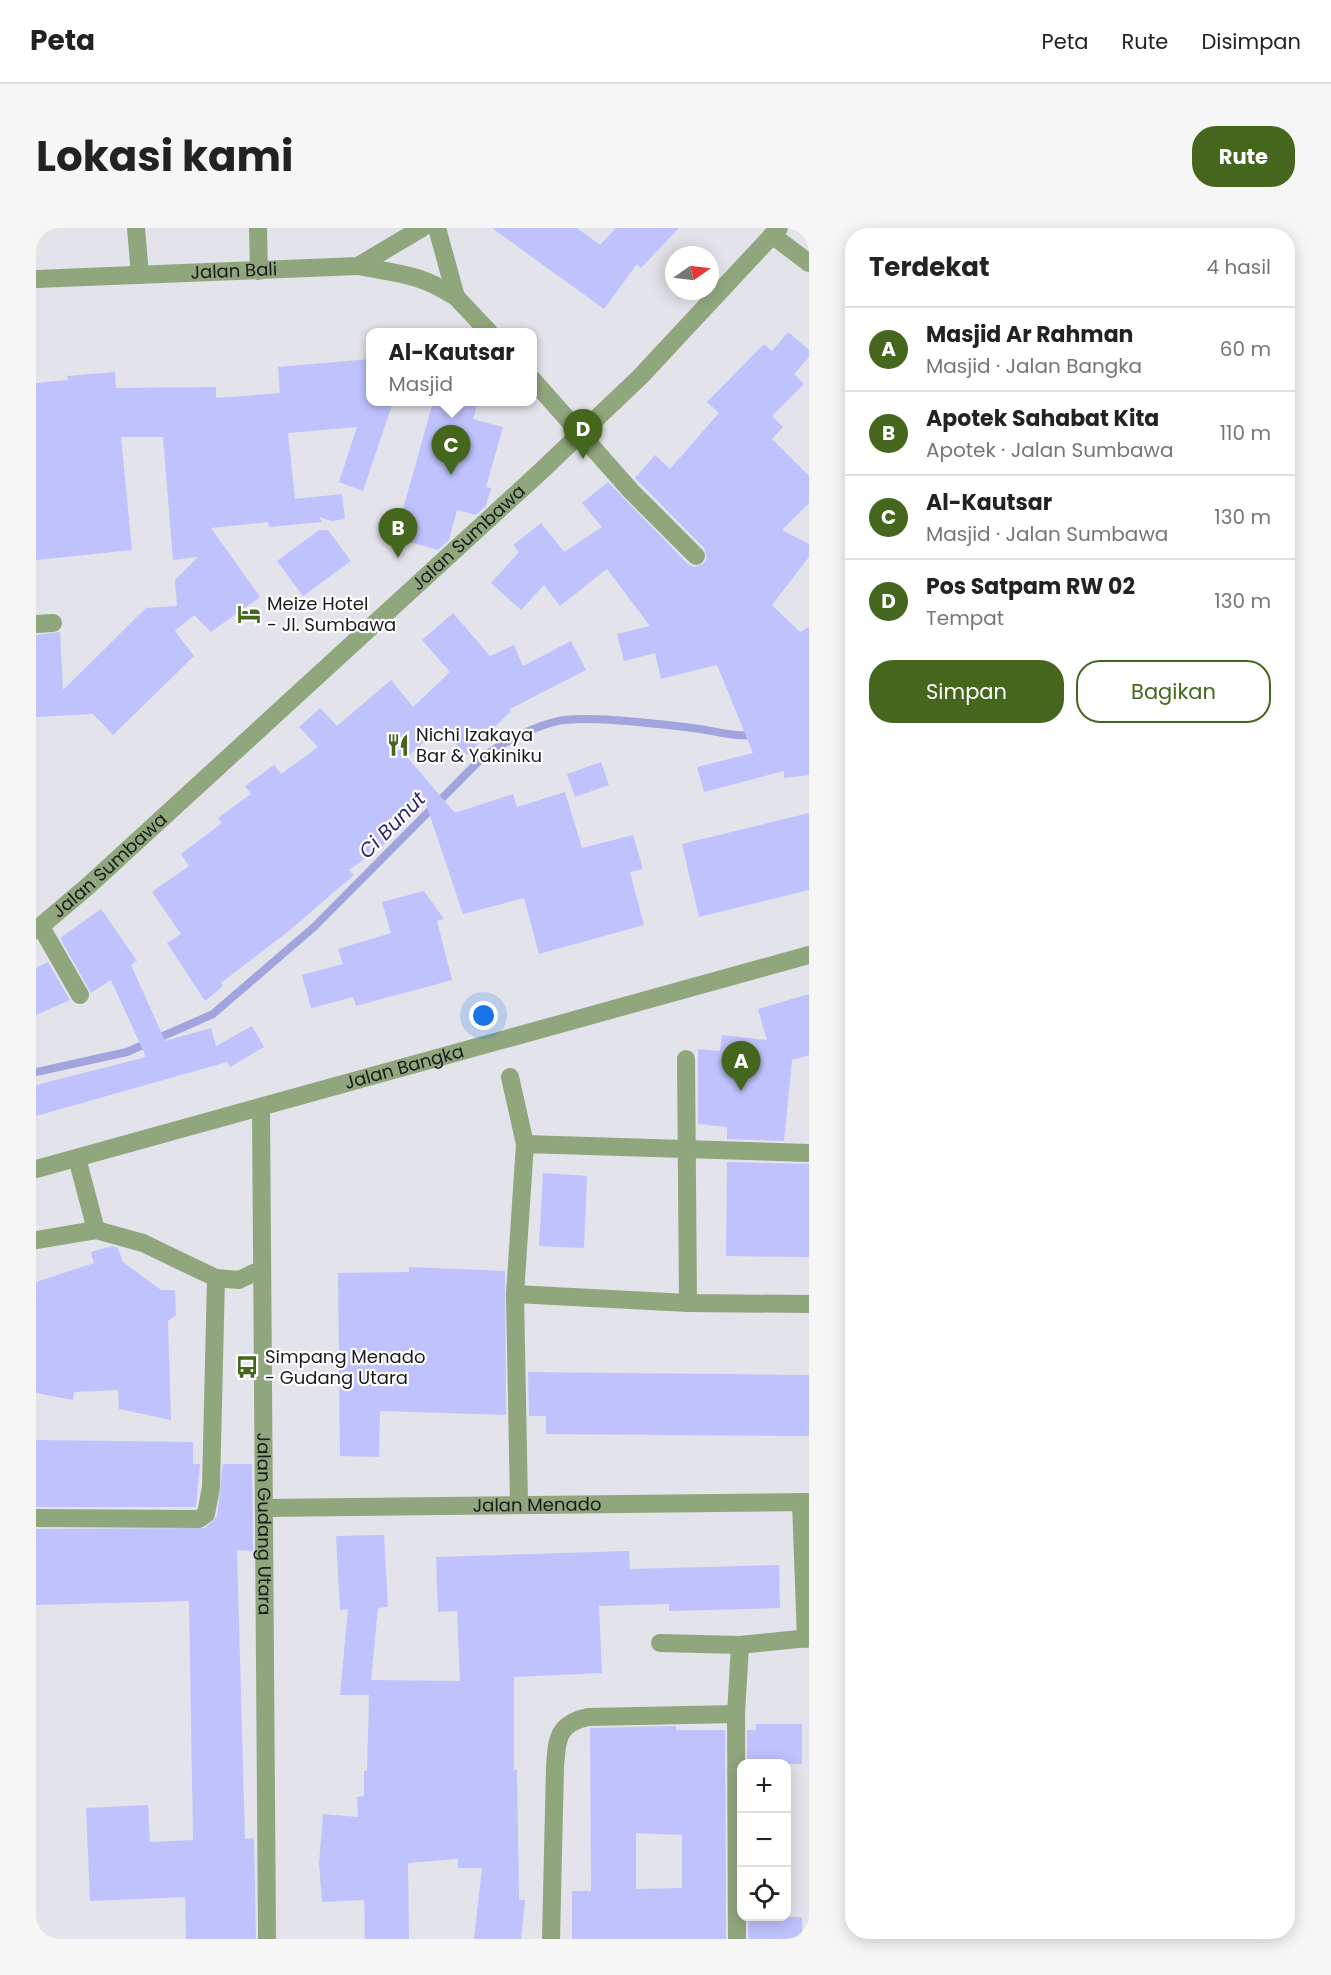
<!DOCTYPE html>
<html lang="id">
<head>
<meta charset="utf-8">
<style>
	body { margin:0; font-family:Poppins,sans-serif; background:#f6f6f6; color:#222 }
	.controls { position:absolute; right:18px; bottom:18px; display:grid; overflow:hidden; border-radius:12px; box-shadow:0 3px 15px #0003 }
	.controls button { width:54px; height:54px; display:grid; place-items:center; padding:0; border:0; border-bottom:2px solid #e0e0e0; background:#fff; color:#222; font:30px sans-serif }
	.compass { position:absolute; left:629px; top:18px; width:54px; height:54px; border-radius:50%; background:#fff; box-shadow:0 3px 15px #0003; rotate:76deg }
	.you { position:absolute; left:448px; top:788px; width:21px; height:21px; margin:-15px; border:4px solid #fff; border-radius:50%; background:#1a73e8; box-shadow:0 0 0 9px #1a73e833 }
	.badge { display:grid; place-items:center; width:39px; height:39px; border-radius:50%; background:#44661d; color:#fff; font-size:20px; font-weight:700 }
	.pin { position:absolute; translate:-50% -50px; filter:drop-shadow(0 2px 3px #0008) }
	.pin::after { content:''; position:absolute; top:32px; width:21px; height:18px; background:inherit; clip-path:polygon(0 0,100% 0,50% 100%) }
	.popup { position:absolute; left:330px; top:100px; width:171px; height:78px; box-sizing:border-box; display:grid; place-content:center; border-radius:12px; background:#fff; filter:drop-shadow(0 2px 4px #0005); font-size:20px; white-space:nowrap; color:#767676 }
	.popup b { font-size:22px; color:#222 }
	.popup::after { content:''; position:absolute; left:50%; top:100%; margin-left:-12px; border:12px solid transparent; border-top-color:#fff }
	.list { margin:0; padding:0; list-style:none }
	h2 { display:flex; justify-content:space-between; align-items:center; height:78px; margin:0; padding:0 24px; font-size:26px }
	h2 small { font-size:20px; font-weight:400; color:#767676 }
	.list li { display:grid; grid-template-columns:39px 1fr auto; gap:18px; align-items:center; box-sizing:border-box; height:84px; padding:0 24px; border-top:2px solid #e0e0e0 }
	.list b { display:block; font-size:22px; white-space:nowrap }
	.list p { margin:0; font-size:20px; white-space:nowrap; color:#767676 }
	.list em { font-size:20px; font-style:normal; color:#767676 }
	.actions { display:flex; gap:12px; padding:18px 24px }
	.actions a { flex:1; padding:14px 0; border:2px solid #44661d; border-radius:24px; text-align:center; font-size:21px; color:#44661d }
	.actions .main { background:#44661d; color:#fff }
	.icon { flex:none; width:33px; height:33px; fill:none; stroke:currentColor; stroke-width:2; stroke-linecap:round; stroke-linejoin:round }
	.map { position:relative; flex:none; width:773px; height:1711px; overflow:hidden; border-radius:24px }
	header { display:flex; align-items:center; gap:36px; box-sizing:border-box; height:84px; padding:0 30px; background:#fff; border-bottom:2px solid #e0e0e0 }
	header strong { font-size:28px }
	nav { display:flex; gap:33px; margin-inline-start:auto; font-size:21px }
	.intro { display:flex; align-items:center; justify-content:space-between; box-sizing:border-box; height:144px; padding:0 36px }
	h1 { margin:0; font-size:42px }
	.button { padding:15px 27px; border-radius:24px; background:#44661d; color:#fff; font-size:21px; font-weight:700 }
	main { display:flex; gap:36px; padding:0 36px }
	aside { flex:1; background:#fff; border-radius:24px; box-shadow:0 3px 15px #0003 }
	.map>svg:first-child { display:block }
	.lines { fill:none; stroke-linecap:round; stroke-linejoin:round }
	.stream { stroke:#a2a4dd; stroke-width:8 }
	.building { fill:#bfc2fd; fill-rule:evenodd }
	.minor { stroke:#90a67d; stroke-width:18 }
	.labels { text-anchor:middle; stroke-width:4.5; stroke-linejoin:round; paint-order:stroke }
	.street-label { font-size:18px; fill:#1a1a1c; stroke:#fff }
	.poi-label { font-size:18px; fill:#1a1a1c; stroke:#fff; text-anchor:start }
	.water-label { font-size:20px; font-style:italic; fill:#2d2769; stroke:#fff }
</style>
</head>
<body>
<header>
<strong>Peta</strong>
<nav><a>Peta</a><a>Rute</a><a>Disimpan</a></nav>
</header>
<div class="intro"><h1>Lokasi kami</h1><a class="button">Rute</a></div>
<main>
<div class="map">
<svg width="773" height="1711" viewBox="0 0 773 1711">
	<rect width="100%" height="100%" fill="#e3e3eb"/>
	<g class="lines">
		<path class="stream" d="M0 844 91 824 177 786 278 699 448 528C470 513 492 501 518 494 544 486 633 497 664 501 683 504 700 509 719 507"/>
	</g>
	<path class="building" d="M456 0H541L564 17 580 0H643L605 40 601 36 568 81Z
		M752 104 773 122V129L758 146 768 156 736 188 747 199 736 211 773 248V275L746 302 773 316V329L736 377 764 404 773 399V547L748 550V543L668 564 661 539 717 525 681 437 625 451 619 425 588 433 581 406 614 398 571 341 524 378 508 357 485 382 455 355 483 324 477 317 505 295 528 324 566 299 546 275 572 254 652 336 658 339 667 336 671 330 668 320 599 250 619 227 634 241 683 185 671 174 728 116 736 123Z
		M334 131V174H357L327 263 303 254 321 199 252 205 259 271 306 266 309 291 296 293 283 289 286 294 233 299 232 294 175 300 224 369 175 404 158 387 139 403 158 428 77 507 57 486 0 489V407L24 404 27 462 110 380 141 378 139 352 162 329 137 332 127 209H85L96 322 0 332V155L32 152 31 148 79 144 80 160 180 159V170L244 165 242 139Z
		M397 174H442L437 191 467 199 450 259 455 260 450 278 440 287 421 282 413 312 402 322 359 310Z
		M283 302H292L315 333 267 368 241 333Z
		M417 385 454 428 478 417 487 438 535 413 550 442 474 481 475 483 431 527 404 500 371 529 419 585 477 566 481 579 529 564 546 620 597 607 607 641 594 644 608 697 503 726 488 670 427 686 387 567 343 599 353 613 313 642 318 647 254 702 185 755 187 758 169 773 131 715 145 706 116 664 153 638 145 626 186 595 182 590 215 566 209 558 238 537 245 546 282 519 263 499 284 480 301 498 355 452 377 479 414 444 386 412Z
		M565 534 573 557 539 569 531 546Z
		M773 585V662L663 689 646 616Z
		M388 663 408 691 401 693 416 752 320 778 317 769 275 780 266 747 307 736 302 721 355 705 346 674Z
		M65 681 101 733 95 737 129 813 175 800 180 818 216 798 228 819 194 839 191 834 0 888V857L110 829 75 752 55 765 24 710Z
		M12 734 34 772 0 787V740Z
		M773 766V827L756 832 748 913 691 911V899L662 896V821L684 823 686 807 731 812 722 781Z
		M691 934 773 936V1029L690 1028Z
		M507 945 551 948 548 1020 503 1018Z
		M77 1018 82 1020 87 1034 125 1062H139L140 1087 132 1093 135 1192 83 1181 82 1162 38 1164 37 1172 0 1165V1054L58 1035 55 1024Z
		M373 1039 469 1043 470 1187 344 1183 343 1229 304 1228 302 1045 373 1044Z
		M492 1144 773 1147V1208L510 1206V1188H493Z
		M0 1212 157 1214V1236H164L160 1279H0Z
		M187 1236H216L217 1323 201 1322 209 1611 218 1610 220 1711H150L149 1669 54 1673 50 1580 112 1577 114 1614 157 1612 153 1373 0 1377V1301L169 1300 181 1288Z
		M348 1307 352 1379 342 1380 335 1452 424 1453 421 1383 402 1384 400 1329 593 1323 594 1341 743 1337 744 1380 633 1383V1376L563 1378 566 1445 478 1449V1542H481L483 1672H489L485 1711H438L446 1640H422V1631L372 1635 373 1711H329L328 1672 286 1674 283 1635 287 1586 322 1589 321 1569 328 1568V1543H331L333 1467H304L312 1381 304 1382 300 1308Z
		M720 1496H766V1536H711V1502H720Z
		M640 1498V1502H689L690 1711H536V1663H555L554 1500ZM600 1605 646 1607V1660L600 1661Z
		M712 1689H766V1711H712Z"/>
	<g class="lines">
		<g class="minor">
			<path d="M100 0 104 47"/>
			<path d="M222 0 223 43"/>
			<path d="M401 0 420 69 453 104"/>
			<path d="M736 7 773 35"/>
			<path d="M322 38C364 46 382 45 420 69"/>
			<path id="s1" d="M0 51 322 38 386 0"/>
			<path d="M496 151 595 263 660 328"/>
			<path d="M0 396 17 395"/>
			<path d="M5 699 44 767"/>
			<path id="s2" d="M0 702 51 659 503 245 604 149 743 0"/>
			<path d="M650 831 652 1075"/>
			<path d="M474 849 489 916"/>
			<path id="s3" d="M225 880 231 1711"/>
			<path d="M41 930 60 1002"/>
			<path id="s4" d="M0 941 773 727"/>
			<path d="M0 1012 60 1002 107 1015 180 1050 203 1052 226 1041"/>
			<path d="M479 1066 652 1075 773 1076"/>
			<path d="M765 1274 770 1411"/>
			<path d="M483 1277 479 1066 489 916 773 925"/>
			<path id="s5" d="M228 1280 773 1274"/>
			<path d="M0 1290 163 1291 170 1286 175 1259 180 1050"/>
			<path d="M624 1415 704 1417 773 1410"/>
			<path d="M515 1711 519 1539C521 1511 521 1496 552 1489L700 1486"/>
			<path d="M701 1711 700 1486 704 1417"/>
		</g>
	</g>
	<defs>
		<g id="hotel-bare" transform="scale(1.8)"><path d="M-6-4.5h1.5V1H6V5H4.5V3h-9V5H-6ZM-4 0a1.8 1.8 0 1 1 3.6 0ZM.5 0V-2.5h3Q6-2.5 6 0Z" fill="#44661d" stroke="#fff" stroke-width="2.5" paint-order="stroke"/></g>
		<g id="restaurant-bare" transform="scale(1.8)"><path d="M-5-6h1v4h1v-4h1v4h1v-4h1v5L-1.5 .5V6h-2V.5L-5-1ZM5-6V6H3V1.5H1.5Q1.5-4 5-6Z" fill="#44661d" stroke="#fff" stroke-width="2.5" paint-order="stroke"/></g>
		<g id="bus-bare" transform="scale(1.8)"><path d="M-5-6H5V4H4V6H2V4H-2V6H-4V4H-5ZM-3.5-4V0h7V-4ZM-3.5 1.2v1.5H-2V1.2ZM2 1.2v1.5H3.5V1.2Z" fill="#44661d" stroke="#fff" stroke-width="2.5" paint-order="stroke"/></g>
	</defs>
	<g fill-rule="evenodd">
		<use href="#hotel-bare" x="213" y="386"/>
		<use href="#restaurant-bare" x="362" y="517"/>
		<use href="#bus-bare" x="211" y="1139"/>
	</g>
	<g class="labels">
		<g class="street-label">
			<text dy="6" stroke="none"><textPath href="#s1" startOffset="198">Jalan Bali</textPath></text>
			<text dy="6" stroke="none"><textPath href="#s2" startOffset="584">Jalan Sumbawa</textPath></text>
			<text dy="6" stroke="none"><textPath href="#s2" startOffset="98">Jalan Sumbawa</textPath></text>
			<text dy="6" stroke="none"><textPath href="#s4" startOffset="382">Jalan Bangka</textPath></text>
			<text dy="6" stroke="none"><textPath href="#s5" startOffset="273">Jalan Menado</textPath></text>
			<text dy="6" stroke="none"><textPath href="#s3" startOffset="416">Jalan Gudang Utara</textPath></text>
		</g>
		<g class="poi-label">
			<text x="231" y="382">Meize Hotel<tspan x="231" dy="21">- Jl. Sumbawa</tspan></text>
			<text x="380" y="513">Nichi Izakaya<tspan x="380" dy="21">Bar &amp; Yakiniku</tspan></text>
			<text x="229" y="1135">Simpang Menado<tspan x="229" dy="21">- Gudang Utara</tspan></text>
		</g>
		<g class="water-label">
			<text transform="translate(356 597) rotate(-45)" y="7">Ci Bunut</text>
		</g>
	</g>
</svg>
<div class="controls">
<button>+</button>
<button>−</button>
<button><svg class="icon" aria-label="locate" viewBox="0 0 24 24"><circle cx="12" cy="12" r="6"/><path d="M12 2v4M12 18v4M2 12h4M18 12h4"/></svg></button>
</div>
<svg class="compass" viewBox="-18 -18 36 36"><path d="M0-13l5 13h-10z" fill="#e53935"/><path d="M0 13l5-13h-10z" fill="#767676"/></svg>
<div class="you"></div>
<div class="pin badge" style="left:705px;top:863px">A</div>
<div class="pin badge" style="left:362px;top:330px">B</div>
<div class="pin badge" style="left:415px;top:247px">C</div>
<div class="popup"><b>Al-Kautsar</b>Masjid</div>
<div class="pin badge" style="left:547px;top:231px">D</div>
</div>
<aside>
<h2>Terdekat<small>4 hasil</small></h2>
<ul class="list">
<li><span class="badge">A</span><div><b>Masjid Ar Rahman</b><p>Masjid · Jalan Bangka</p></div><em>60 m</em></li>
<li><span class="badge">B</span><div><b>Apotek Sahabat Kita</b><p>Apotek · Jalan Sumbawa</p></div><em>110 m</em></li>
<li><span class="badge">C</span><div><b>Al-Kautsar</b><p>Masjid · Jalan Sumbawa</p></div><em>130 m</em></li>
<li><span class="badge">D</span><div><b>Pos Satpam RW 02</b><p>Tempat</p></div><em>130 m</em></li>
</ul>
<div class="actions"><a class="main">Simpan</a><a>Bagikan</a></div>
</aside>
</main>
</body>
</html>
